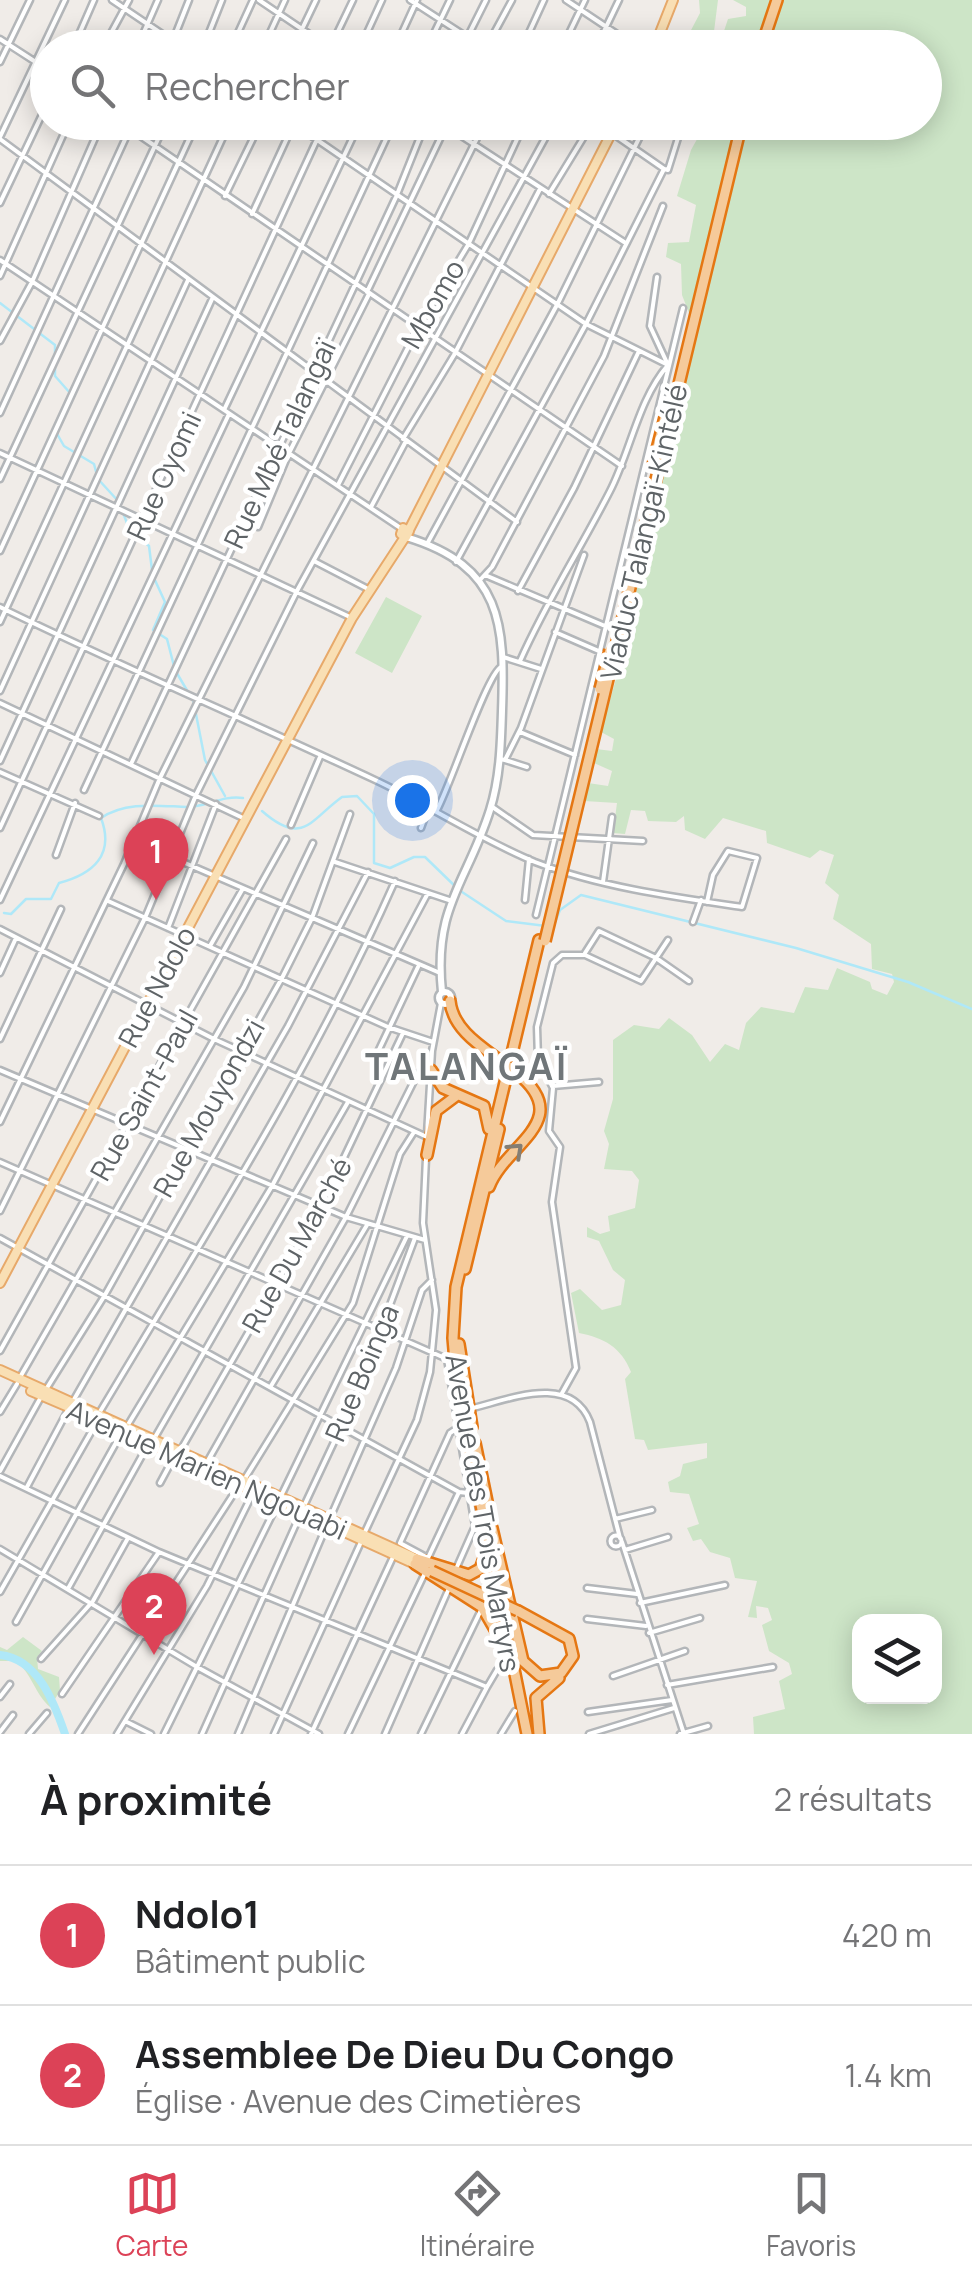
<!DOCTYPE html>
<html lang="fr">
<head>
<meta charset="utf-8">
<style>
	body { margin:0; font-family:Manrope,sans-serif; background:#f2f2f2; color:#202124 }
	.controls { position:absolute; right:30px; bottom:30px; display:grid; overflow:hidden; border-radius:20px; box-shadow:0 5px 25px #0003 }
	.controls button { width:90px; height:90px; display:grid; place-items:center; padding:0; border:0; border-bottom:2px solid #e0e0e0; background:#fff; color:#202124; font:50px sans-serif }
	.you { position:absolute; left:412px; top:800px; width:35px; height:35px; margin:-25px; border:8px solid #fff; border-radius:50%; background:#1a73e8; box-shadow:0 0 0 15px #1a73e833 }
	.badge { display:grid; place-items:center; width:65px; height:65px; border-radius:50%; background:#dc4257; color:#fff; font-size:32px; font-weight:700 }
	.pin { position:absolute; translate:-50% -82px; filter:drop-shadow(0 2px 5px #0008) }
	.pin::after { content:''; position:absolute; top:52px; width:35px; height:30px; background:inherit; clip-path:polygon(0 0,100% 0,50% 100%) }
	.list { margin:0; padding:0; list-style:none }
	h2 { display:flex; justify-content:space-between; align-items:center; height:130px; margin:0; padding:0 40px; font-size:42px }
	h2 small { font-size:32px; font-weight:400; color:#757577 }
	.list li { display:grid; grid-template-columns:65px 1fr auto; gap:30px; align-items:center; box-sizing:border-box; height:140px; padding:0 40px; border-top:2px solid #e0e0e0 }
	.list b { display:block; font-size:38px; white-space:nowrap }
	.list p { margin:0; font-size:32px; white-space:nowrap; color:#757577 }
	.list em { font-size:32px; font-style:normal; color:#757577 }
	.icon { flex:none; width:55px; height:55px; fill:none; stroke:currentColor; stroke-width:2; stroke-linecap:round; stroke-linejoin:round }
	.map { position:relative; flex:none; width:972px; height:1734px; overflow:hidden }
	.search { position:absolute; background:#fff; box-shadow:0 5px 25px #0003; left:30px; right:30px; top:30px; height:110px; display:flex; align-items:center; gap:25px; box-sizing:border-box; padding:0 35px; border-radius:55px; color:#757577; font-size:38px }
	.sheet { height:410px; background:#fff }
	nav { display:flex; justify-content:space-around; align-items:center; box-sizing:border-box; height:140px; border-top:2px solid #e0e0e0; background:#fff; font-size:28px; color:#757577 }
	nav a { display:grid; justify-items:center; gap:5px }
	nav .on { color:#dc4257 }
	.map>svg:first-child { display:block }
	.green { fill:#cde5c7; fill-rule:evenodd }
	.lines { fill:none; stroke-linecap:round; stroke-linejoin:round }
	.stream { stroke:#afe8f8; stroke-width:2.5 }
	.river { stroke:#afe8f8; stroke-width:8 }
	.street-casing { stroke:#b3b6b9; stroke-width:9 }
	.secondary-casing { stroke:#b2b6b9; stroke-width:11 }
	.primary-casing { stroke:#e7a96a; stroke-width:12 }
	.highway-casing { stroke:#e57713; stroke-width:14 }
	.street { stroke:#fff; stroke-width:4 }
	.secondary { stroke:#fff; stroke-width:6 }
	.primary { stroke:#f9dfb4; stroke-width:8 }
	.highway { stroke:#f5ca9a; stroke-width:9 }
	.highway-bridge-casing { stroke:#e57713; stroke-width:14; stroke-linecap:butt }
	.highway-bridge { stroke:#f5ca9a; stroke-width:9 }
	.oneway { stroke:#847e74 }
	.labels { text-anchor:middle; stroke-width:9; stroke-linejoin:round; paint-order:stroke }
	.street-label { font-size:28px; fill:#5f6467; stroke:#fff }
	.district-label { font-size:38px; font-weight:bold; letter-spacing:2.5px; fill:#707679; stroke:#fff }
</style>
</head>
<body>
<div class="map">
<svg width="972" height="1734" viewBox="0 0 972 1734">
	<rect width="100%" height="100%" fill="#f0ece8"/>
	<path class="green" d="M699 0H718L712 47H695L689 34 700 13Z
		M733 0H972V1734H754L753 1717 785 1709 779 1681 792 1674 789 1663 769 1651 762 1625 772 1620 768 1608 756 1606 757 1618 748 1617 757 1581 735 1578 730 1558 710 1552 701 1539 693 1541 687 1528 699 1524 689 1494 670 1492 668 1482 680 1476 683 1464 707 1458V1443L648 1450 644 1440 635 1439 625 1379 631 1372C621 1347 604 1338 579 1333L571 1293 580 1289 602 1310 621 1305 625 1280 613 1270 599 1241 587 1237V1227L600 1234 610 1231 608 1216 635 1208 639 1180 632 1171 604 1169 609 1144 604 1131 613 1099V1040L634 1025 659 1029 669 1018 692 1035 710 1062 725 1044 739 1050 746 1023 761 1007 794 1013 805 987 828 990 837 968 870 982 872 989 887 995 894 982 892 974 872 969 871 944 833 919 839 895 825 883 834 855 820 850 810 858 767 843 766 831 723 818 705 839 685 830 684 816 676 822 648 821 645 811 631 810 625 834 613 833 617 803 584 801 588 783 608 786 612 771 594 763 596 749 612 751 614 739 601 732 638 601 636 591 677 420 687 397 682 390 696 331 682 295 681 264 666 257 668 243 689 242 696 205 677 196 691 150 706 123 924 122V48L739 47 723 34 728 19 746 16V7ZM860 1622H934V1696H860Z
		M386 597 422 616 392 673 355 653Z
		M23 1637 42 1651 37 1657 38 1669 59 1677 60 1691 50 1707C35 1694 32 1674 16 1661H0V1647L7 1650Z"/>
	<g class="lines">
		<path class="stream" d="M0 303 55 345V376L70 393
			M56 432 64 446 94 464 98 479 119 502
			M122 510 130 531 149 546 152 570
			M154 578 165 602 153 630 167 639 175 670 188 692
			M193 699 205 760 225 796
			M262 811C303 847 310 820 342 797L357 796 374 814V863L390 868 414 857H425L459 890 506 921 546 926
			M4 913 11 914 26 899H51L59 883C93 874 115 855 101 818 126 801 158 806 187 807 207 807 222 795 243 798
			M554 925 560 910 581 895 796 948 908 982 972 1009"/>
		<path class="river" d="M0 1655C38 1659 54 1702 65 1734"/>
		<g class="street-casing">
			<path id="street" d="M112 0 183 48
				M259 0 330 48 353 0
				M410 0 484 48
				M566 0 638 48
				M0 39 48 70
				M73 48 94 0
				M103 48 129 0
				M137 48 158 0
				M170 48 189 0
				M203 48 222 0
				M231 48 253 0
				M263 48 285 0
				M293 48 316 0
				M360 48 382 0
				M395 48 417 0
				M427 48 450 0
				M462 48 486 0
				M486 48 512 0
				M522 48 544 0
				M562 48 585 0
				M596 48 619 0
				M0 62 30 0
				M120 122 622 466
				M291 122 586 324 668 365
				M440 122 624 242
				M596 122 664 169
				M0 137 65 0
				M0 139 517 522
				M549 194 593 122
				M225 196 261 122
				M0 203 48 102
				M252 214 294 123
				M0 260 402 529
				M0 276 69 122
				M367 292 448 122
				M0 341 32 282 102 122
				M224 410 360 122
				M0 413 133 122
				M403 439 454 355 540 189
				M0 453 352 618
				M0 479 166 122
				M338 485 418 328 468 245 525 122
				M371 507 406 441
				M258 527 288 455 369 294
				M427 544 558 303 647 122
				M0 551 197 122
				M314 561 368 589
				M456 562 586 324 664 169 668 170 683 122
				M485 575 605 626
				M479 581 492 567 604 356 663 206
				M518 591 574 488 639 351
				M0 607C123 667 249 721 373 779 427 804 479 839 535 862 600 887 673 897 742 907L757 858 728 851 713 875 707 902
				M0 622 230 122
				M555 632 601 652
				M503 657 541 669
				M520 661C546 602 581 548 610 491 631 450 638 400 668 365L650 326 657 277
				M0 691 188 280
				M0 703 243 818
				M520 732 575 755
				M499 759 505 760 521 728 584 555
				M505 760 527 767
				M0 761 213 297
				M131 764 396 197 426 122
				M0 772 99 816
				M84 790 394 122
				M491 806 533 835 643 841
				M437 810C451 784 487 674 501 667
				M291 825 320 757
				M0 828 325 122
				M421 828 429 806
				M134 841 440 973
				M56 855 75 803
				M335 862 449 900
				M603 882 612 817
				M0 900 229 414
				M525 900 529 859
				M108 901 388 1027 433 1042
				M536 915 683 308
				M693 922 701 900
				M168 928 216 804
				M0 929 214 1039 427 1137
				M210 946 242 890
				M585 953 599 931 656 958 689 981
				M0 973 16 938
				M0 1039 61 909
				M375 1058 418 967
				M0 1070 346 1217 425 1240
				M553 1086 599 1082
				M0 1122 124 864 160 778 485 122
				M427 1134 432 1051 441 1003
				M0 1162 447 1359 475 1526 456 1569
				M0 1211 145 918 196 795 298 589 554 122
				M0 1238 459 1492 468 1493
				M0 1351 286 839
				M19 1379 244 987 313 843
				M271 1386 367 1225
				M45 1391 105 1295 282 978 312 918 350 814
				M561 1395 576 1368 552 1202 560 1147 549 1131 553 1088 538 1059 537 1027 553 963 562 955H585L641 981 668 940
				M72 1403 288 1026 368 872
				M473 1408C510 1399 571 1373 590 1422L620 1538
				M0 1412 17 1384
				M98 1415C202 1240 313 1067 395 881
				M126 1428 272 1186 428 893
				M154 1439 348 1102
				M180 1451 321 1206 403 1033
				M206 1464 346 1217 418 1073 430 1064
				M0 1471 41 1397
				M0 1476 159 1552 487 1687 497 1670
				M244 1480 353 1303 400 1154 414 1132
				M160 1483 174 1457
				M27 1487 69 1408
				M281 1496 407 1236
				M304 1506 357 1393 415 1238
				M330 1518 396 1368 422 1290 432 1280
				M615 1519 652 1510
				M364 1534 417 1420 430 1372 436 1310 423 1223 426 1158
				M610.5 1541a5.5 5.5 0 1 1 11 0a5.5 5.5 0 1 1-11 0Z
				M622 1542 684 1734
				M0 1549 197 1667 319 1734
				M625 1550 668 1537
				M428 1558 400 1543 450 1433 459 1427
				M428 1558 459 1492
				M69 1587 149 1443
				M587 1588 637 1594
				M0 1592 98 1420
				M640 1603 725 1585
				M587 1619 646 1626
				M16 1622 122 1432
				M649 1633 700 1618
				M41 1659 93 1601 128 1538
				M613 1676 685 1651
				M667 1685 773 1667
				M62 1694 159 1552
				M0 1697 10 1684
				M588 1712 672 1700
				M125 1721 151 1734
				M0 1732 13 1715
				M29 1734 47 1713
				M78 1734 238 1487
				M117 1734 207 1586 254 1491
				M164 1734 277 1505
				M202 1734 300 1515
				M238 1734 326 1527
				M274 1734 361 1542
				M311 1734 393 1557
				M348 1734 425 1573
				M385 1734 450 1586
				M421 1734 482 1608
				M462 1734 487 1687
				M501 1734 515 1711
				M589 1734 674 1708
				M680 1734 708 1726"/>
		</g>
		<g class="secondary-casing">
			<path id="secondary" d="M406 537C503 566 505 625 502 711 501 745 500 778 490 810 467 883 433 906 442 992
				M439 998a6 6 0 1 1 12 0a6 6 0 1 1-12 0Z"/>
		</g>
		<g class="primary-casing">
			<path id="primary" d="M654 48 673 0
				M403 528 409 531 406 537 401 534Z
				M409 530 617 122
				M0 1283 352 618 405 537
				M0 1370 417 1559
				M31 1391 92 1417
				M122 1432 174 1454
				M232 1481 415 1564"/>
		</g>
		<g class="highway-casing">
			<path id="highway" d="M761 48 777 0
				M450 1001C453 1031 484 1048 506 1065
				M431 1070 443 1088 484 1106 489 1129
				M427 1155 436 1111 456 1096
				M489 1187C505 1144 576 1121 517 1073
				M465 1269 499 1129
				M459 1344 472 1427
				M475 1443 490 1516
				M492 1528 523 1661 540 1676 561 1673 573 1656 569 1639 518 1611
				M417 1559 469 1575 480 1569 486 1553
				M415 1564 482 1607 500 1638
				M527 1734 457 1385 453 1338 456 1287 539 940
				M539 1734 536 1698 559 1678"/>
		</g>
		<use href="#street" class="street"/>
		<use href="#secondary" class="secondary"/>
		<use href="#primary" class="primary"/>
		<use href="#highway" class="highway"/>
		<g class="highway-bridge-casing">
			<path id="highway-bridge" d="M653 465 665 417
				M600 689 610 650
				M545 941 742 122
				M506 1065 517 1073
				M432 1571 518 1611"/>
		</g>
		<use href="#highway-bridge" class="highway-bridge"/>
	</g>
	<defs><path id="oneway-chevron" d="M-2-3.5L2.5 0L-2 3.5" fill="none" stroke-width="1.6" stroke-linecap="round" stroke-linejoin="round" transform="scale(2.5)"/></defs>
	<use class="oneway" href="#oneway-chevron" transform="translate(516 1150) rotate(-43)"/>
	<g class="labels">
		<g class="street-label">
			<text transform="translate(433 304) rotate(-60)" y="10">Mbomo</text>
			<text transform="translate(280 444) rotate(-65)" y="10">Rue Mbé Talangaï</text>
			<text transform="translate(164 476) rotate(-65)" y="10">Rue Oyomi</text>
			<text transform="translate(644 532) rotate(-77)" y="10">Viaduc Talangaï-Kintélé</text>
			<text transform="translate(157 987) rotate(-62)" y="10">Rue Ndolo</text>
			<text transform="translate(144 1095) rotate(-61)" y="10">Rue Saint-Paul</text>
			<text transform="translate(209 1108) rotate(-61)" y="10">Rue Mouyondzi</text>
			<text transform="translate(297 1245) rotate(-61)" y="10">Rue Du Marché</text>
			<text transform="translate(362 1373) rotate(-67)" y="10">Rue Boinga</text>
			<text transform="translate(207 1470) rotate(24)" y="10">Avenue Marien Ngouabi</text>
			<text transform="translate(483 1513) rotate(80)" y="10">Avenue des Trois Martyrs</text>
		</g>
		<g class="district-label">
			<text x="467" y="1080">TALANGAÏ</text>
		</g>
	</g>
</svg>
<div class="controls">
<button><svg class="icon" aria-label="layers" viewBox="0 0 24 24"><path d="M12 4l9 5-9 5-9-5zM3 14l9 5 9-5"/></svg></button>
</div>
<div class="you"></div>
<div class="pin badge" style="left:156px;top:900px">1</div>
<div class="pin badge" style="left:154px;top:1655px">2</div>
<div class="search"><svg class="icon" aria-label="search" viewBox="0 0 24 24"><circle cx="10" cy="10" r="6"/><path d="M15 15l6 6"/></svg>Rechercher</div>
</div>
<section class="sheet">
<h2>À proximité<small>2 résultats</small></h2>
<ul class="list">
<li><span class="badge">1</span><div><b>Ndolo1</b><p>Bâtiment public</p></div><em>420 m</em></li>
<li><span class="badge">2</span><div><b>Assemblee De Dieu Du Congo</b><p>Église · Avenue des Cimetières</p></div><em>1.4 km</em></li>
</ul>
</section>
<nav>
<a class="on"><svg class="icon" aria-label="map" viewBox="0 0 24 24"><path d="M3 6l6-2 6 2 6-2v14l-6 2-6-2-6 2zM9 4v14M15 6v14"/></svg>Carte</a>
<a><svg class="icon" aria-label="directions" viewBox="0 0 24 24"><path d="M12 3l9 9-9 9-9-9zM9 14v-3h6M13 9l2 2-2 2"/></svg>Itinéraire</a>
<a><svg class="icon" aria-label="saved" viewBox="0 0 24 24"><path d="M7 4h10v16l-5-4-5 4z"/></svg>Favoris</a>
</nav>
</body>
</html>
